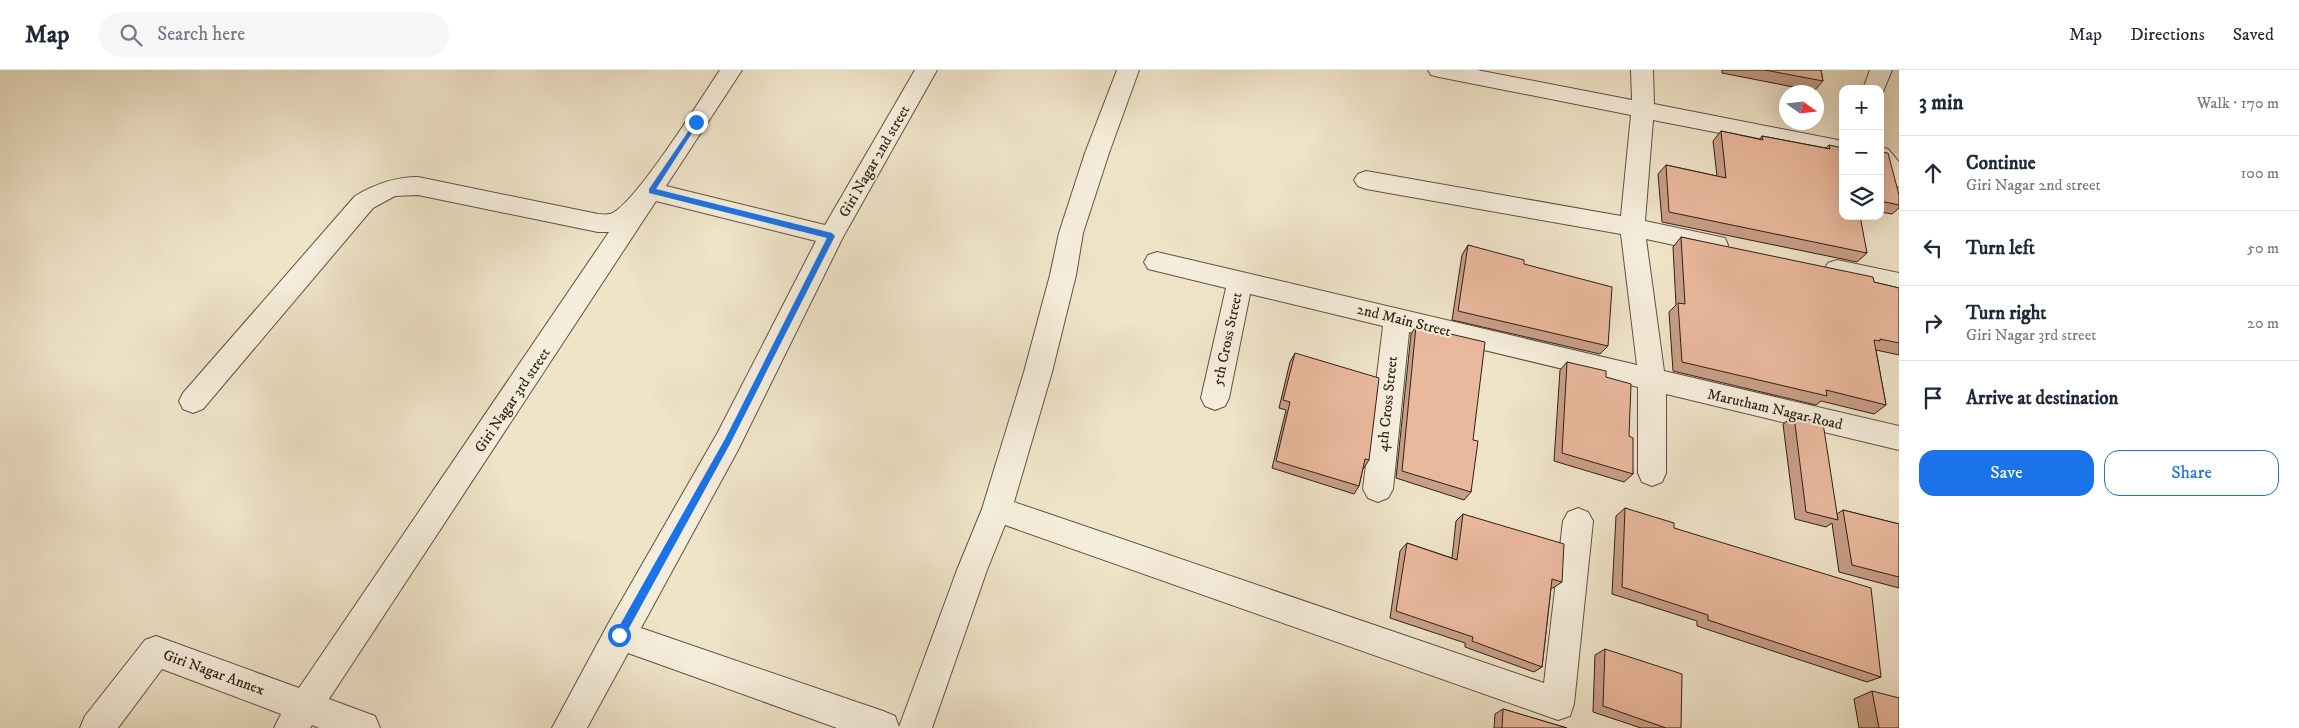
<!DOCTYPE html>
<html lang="en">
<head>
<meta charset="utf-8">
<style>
	body { margin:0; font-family:"IM FELL DW Pica",serif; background:#f6f6f7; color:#1f2937 }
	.controls { position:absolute; right:15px; top:15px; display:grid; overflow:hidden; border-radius:10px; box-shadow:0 5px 20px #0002 }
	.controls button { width:45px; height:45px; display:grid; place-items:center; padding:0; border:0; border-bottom:1px solid #e0e1e3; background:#fff; color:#1f2937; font:25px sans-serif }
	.compass { position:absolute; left:1779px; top:15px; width:45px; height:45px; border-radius:50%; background:#fff; box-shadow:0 5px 20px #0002; rotate:104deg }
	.stop { position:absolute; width:15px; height:15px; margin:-11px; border:4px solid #1a73e8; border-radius:50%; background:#fff }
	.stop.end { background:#1a73e8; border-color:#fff; box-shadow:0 1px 5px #0008 }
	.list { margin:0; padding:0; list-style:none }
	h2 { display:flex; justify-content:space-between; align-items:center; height:65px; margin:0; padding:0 20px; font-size:21px }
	h2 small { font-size:16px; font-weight:400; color:#747a83 }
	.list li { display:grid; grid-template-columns:32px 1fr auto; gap:15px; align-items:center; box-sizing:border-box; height:75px; padding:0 20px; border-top:1px solid #e0e1e3 }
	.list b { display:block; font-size:19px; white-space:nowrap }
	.list p { margin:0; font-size:16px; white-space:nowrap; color:#747a83 }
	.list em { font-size:16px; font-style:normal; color:#747a83 }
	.actions { display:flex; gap:10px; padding:15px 20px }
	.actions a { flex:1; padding:11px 0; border:1px solid #1a73e8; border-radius:15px; text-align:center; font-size:18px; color:#1a73e8 }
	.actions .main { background:#1a73e8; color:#fff }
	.icon { flex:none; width:28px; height:28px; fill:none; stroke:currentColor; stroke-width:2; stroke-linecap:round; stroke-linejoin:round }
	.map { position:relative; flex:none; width:1899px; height:658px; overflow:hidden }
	header { display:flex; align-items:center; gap:30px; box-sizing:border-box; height:70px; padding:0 25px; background:#fff; border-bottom:1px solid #e0e1e3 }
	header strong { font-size:24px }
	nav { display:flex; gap:28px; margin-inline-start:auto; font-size:18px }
	.search { width:350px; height:45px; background:#f6f6f7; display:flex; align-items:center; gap:12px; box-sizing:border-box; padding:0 18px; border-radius:28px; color:#747a83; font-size:19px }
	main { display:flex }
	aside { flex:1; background:#fff }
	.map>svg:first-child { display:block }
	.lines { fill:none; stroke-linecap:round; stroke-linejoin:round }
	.minor-casing { stroke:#5f5242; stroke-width:2 }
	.minor { fill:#f5eddb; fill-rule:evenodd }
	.wall { fill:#c99e87; stroke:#2f2116 }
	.building { fill:#eab89d; stroke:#2f2116 }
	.route { fill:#1a73e8 }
	.labels { text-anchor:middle; stroke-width:4; stroke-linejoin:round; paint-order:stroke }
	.street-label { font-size:15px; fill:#2f2116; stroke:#f5eddb }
</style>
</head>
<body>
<header>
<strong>Map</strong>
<div class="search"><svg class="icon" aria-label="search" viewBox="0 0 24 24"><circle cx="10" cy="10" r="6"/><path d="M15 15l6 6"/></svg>Search here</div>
<nav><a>Map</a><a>Directions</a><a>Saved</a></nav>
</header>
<main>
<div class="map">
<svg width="1899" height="658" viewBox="0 0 1899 658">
	<rect width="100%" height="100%" fill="#efe3c8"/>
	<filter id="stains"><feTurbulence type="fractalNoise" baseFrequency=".004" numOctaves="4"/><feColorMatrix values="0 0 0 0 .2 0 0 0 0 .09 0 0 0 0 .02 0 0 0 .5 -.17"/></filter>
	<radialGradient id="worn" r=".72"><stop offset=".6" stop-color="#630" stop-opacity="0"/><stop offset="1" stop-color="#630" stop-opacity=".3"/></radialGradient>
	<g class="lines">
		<g class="minor-casing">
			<path id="minor" d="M720 0H742L666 116 825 155 915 0H937L843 167 738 380 641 558 883 641 895 646 899 657 957 500 982 439 1024 302 1050 205 1059 163 1085 83 1117 0H1139L1109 83 1083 163 1076 205 1052 302 1014 432 1544 613 1563 451 1568 442 1578 438 1588 442 1593 451 1574 634 1570 646 1558 650 1005 455 987 500 932 658H837L628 583 587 658H552L608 554 718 362 816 171 656 131 329 629 375 646 380 658H319L312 655 310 658H274L281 644 162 599 118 658H80L85 646 145 570 156 566 299 618 609 162H598L418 125 395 126 373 138 203 339 193 343 183 339 179 331 183 323 355 126C375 114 395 107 418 107L598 144C601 144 606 145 610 144 633 138 703 25 720 0Z
				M1428 0H1477L1632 30 1631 0H1653L1654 34 1843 71V87L1653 50 1645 151 1716 166 1725 168 1728 175 1725 182 1716 184 1646 169 1664 301 1899 356V380L1666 324V403L1662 412 1652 416 1642 412 1638 403V317L1409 262 1393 419 1388 428 1378 432 1368 428 1363 419 1383 256 1250 224 1229 328 1225 336 1215 340 1205 336 1201 328 1226 218 1148 199 1144 192 1148 185 1157 182 1637 295 1621 164 1366 119 1358 116 1354 110 1358 104 1366 101 1621 146 1631 45 1439 7 1431 5Z
				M1870 0H1892L1882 24 1880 25V19H1863Z
				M1880 77 1888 79 1899 92V117C1878 110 1880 95 1880 77Z
				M1837 190 1899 203V223L1828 207 1824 200 1828 193Z"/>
		</g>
		<use href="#minor" class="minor"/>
	</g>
	<path class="wall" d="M1722 0H1821L1823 11 1814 21 1722 3Z
		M1721 61 1760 69 1762 66 1826 78 1829 75 1867 183 1857 192 1662 152 1658 104 1666 95 1717 106 1713 71Z
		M1880 82 1899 125V138L1892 144 1880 142Z
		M1681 167 1899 218V285L1876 280 1886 335 1874 344 1821 331 1816 335 1673 301 1669 242 1676 235 1673 177Z
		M1468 175 1524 194 1608 276 1600 284 1452 250 1462 185Z
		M1416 256 1473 370 1471 422 1464 430 1396 408 1411 264Z
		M1295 283 1369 390 1364 398H1363L1359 416 1354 424 1272 398 1286 340 1279 338 1290 292Z
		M1567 292 1606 307 1629 366 1633 404 1624 412 1554 391 1560 300Z
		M1794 346 1837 444 1843 440 1899 454V518L1839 502 1832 453 1826 457 1795 449 1783 354Z
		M1625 438 1674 458 1881 607 1867 612 1697 556V551L1612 524 1616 446Z
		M1463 444 1562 512 1553 518H1551L1542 597 1534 602 1465 577V573L1390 548 1400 481 1407 473 1452 488 1456 451Z
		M1605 579 1681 658H1641L1593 642 1595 585Z
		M1872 621 1899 658H1859L1854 629Z
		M1503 639 1567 658H1494L1495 644Z"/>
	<path class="building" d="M1765 0H1821L1823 11Z
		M1721 61 1763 70 1762 66 1830 79 1829 75 1843 78V146H1860L1867 183 1669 142 1666 95 1726 108Z
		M1880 82 1888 83 1899 125V135L1880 131Z
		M1681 167 1873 207 1874 212 1899 218V273L1880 269V271L1874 270 1886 335 1826 320 1827 326 1682 292 1678 233 1685 234Z
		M1468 175 1524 190V194L1612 217 1608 276 1458 241Z
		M1416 256 1485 272 1473 370 1478 371 1471 422 1402 401Z
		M1295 283 1379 308 1369 390 1365 389 1359 416 1276 391 1290 332 1283 330Z
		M1567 292 1606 301V307L1631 314 1629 366 1633 368V404L1562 383Z
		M1794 346 1823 353 1838 450 1806 442Z
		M1625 438 1674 453V458L1871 518 1881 607 1708 550V545L1622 517Z
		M1843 440 1899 454V507L1852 495Z
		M1463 444 1564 474 1562 512 1552 509 1542 597 1472 571 1473 567 1396 541 1407 473 1457 490Z
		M1605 579 1682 604 1681 658H1666L1603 636Z
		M1872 621 1899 628V658H1879Z
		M1503 639 1567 658H1502Z"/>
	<path class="route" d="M696 50 699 52 656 119 832 163 835 166 730 374 623 569 619 570 615 565 616 562 725 369 827 168 649 123V119Z"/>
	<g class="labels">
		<g class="street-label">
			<text transform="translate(874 91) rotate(-60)" y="5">Giri Nagar 2nd street</text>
			<text transform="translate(1404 250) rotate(14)" y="5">2nd Main Street</text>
			<text transform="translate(1227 269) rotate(-78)" y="5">5th Cross Street</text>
			<text transform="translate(512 330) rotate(-56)" y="5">Giri Nagar 3rd street</text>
			<text transform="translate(1387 334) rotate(-84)" y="5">4th Cross Street</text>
			<text transform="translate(1775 339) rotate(13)" y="5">Marutham Nagar Road</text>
			<text transform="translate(214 602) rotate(20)" y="5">Giri Nagar Annex</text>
		</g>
	</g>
	<rect width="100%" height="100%" filter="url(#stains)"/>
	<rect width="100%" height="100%" fill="url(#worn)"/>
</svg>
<div class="controls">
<button>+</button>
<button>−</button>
<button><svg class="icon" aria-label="layers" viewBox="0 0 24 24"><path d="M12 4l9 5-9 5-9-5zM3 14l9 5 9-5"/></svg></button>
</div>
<svg class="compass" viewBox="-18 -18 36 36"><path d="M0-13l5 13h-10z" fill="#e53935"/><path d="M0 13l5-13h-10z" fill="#747a83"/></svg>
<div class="stop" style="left:619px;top:565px"></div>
<div class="stop end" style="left:696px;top:52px"></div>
</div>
<aside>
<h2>3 min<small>Walk · 170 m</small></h2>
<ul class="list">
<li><svg class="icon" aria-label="ahead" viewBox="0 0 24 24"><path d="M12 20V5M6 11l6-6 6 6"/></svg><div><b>Continue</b><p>Giri Nagar 2nd street</p></div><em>100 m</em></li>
<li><svg class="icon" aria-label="left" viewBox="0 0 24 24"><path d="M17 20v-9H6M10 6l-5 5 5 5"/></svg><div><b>Turn left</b></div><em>50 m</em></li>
<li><svg class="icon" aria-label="right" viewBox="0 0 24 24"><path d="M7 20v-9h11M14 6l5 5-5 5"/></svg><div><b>Turn right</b><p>Giri Nagar 3rd street</p></div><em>20 m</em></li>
<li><svg class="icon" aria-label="arrive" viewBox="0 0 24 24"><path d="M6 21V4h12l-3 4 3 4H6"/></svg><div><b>Arrive at destination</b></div></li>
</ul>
<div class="actions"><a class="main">Save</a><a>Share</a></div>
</aside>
</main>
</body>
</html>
